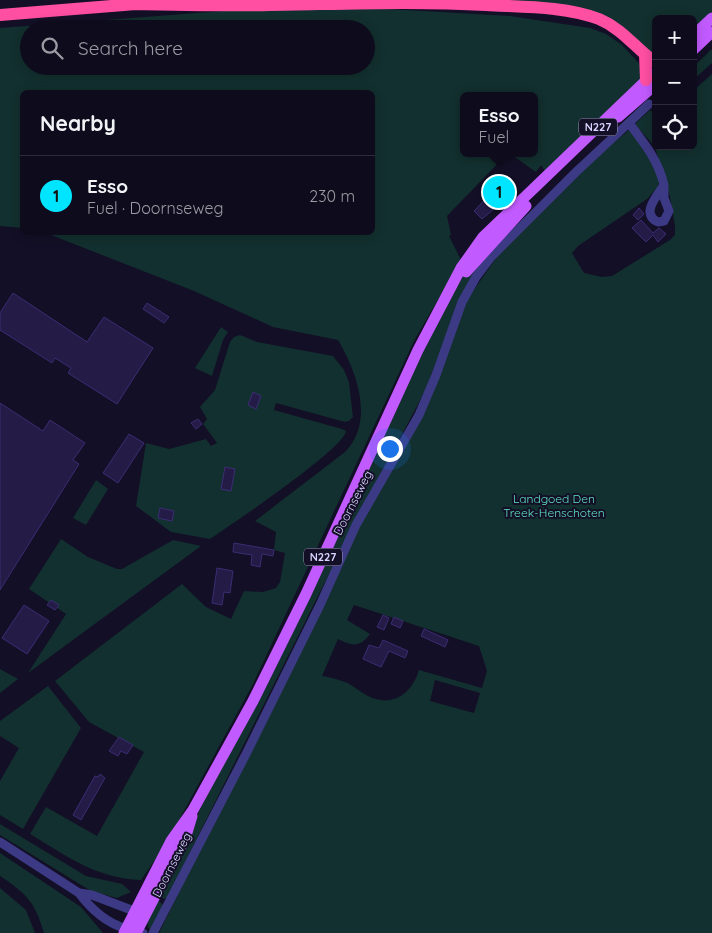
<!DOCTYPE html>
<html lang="en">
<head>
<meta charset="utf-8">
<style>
	body { margin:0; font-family:Quicksand,sans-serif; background:#1c1929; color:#f1f3f6 }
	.controls { position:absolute; right:15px; top:15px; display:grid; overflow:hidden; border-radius:8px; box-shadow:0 2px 12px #0003 }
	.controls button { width:45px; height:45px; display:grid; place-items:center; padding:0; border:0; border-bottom:1px solid #2e2b3b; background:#0e0b1c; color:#f1f3f6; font:25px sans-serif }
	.you { position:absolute; left:389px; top:448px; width:18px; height:18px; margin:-12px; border:4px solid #fff; border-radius:50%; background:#1a73e8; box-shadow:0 0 0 8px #1a73e833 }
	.badge { display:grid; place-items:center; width:32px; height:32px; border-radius:50%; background:#00e5ff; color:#111; font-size:16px; font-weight:700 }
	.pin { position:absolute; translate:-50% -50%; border:2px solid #fff; box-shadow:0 1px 5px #0006 }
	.popup { position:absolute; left:460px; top:92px; width:78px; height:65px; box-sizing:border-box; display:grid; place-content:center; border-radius:8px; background:#0e0b1c; filter:drop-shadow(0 1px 4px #0005); font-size:16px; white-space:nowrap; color:#9b9ba3 }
	.popup b { font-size:19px; color:#f1f3f6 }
	.popup::after { content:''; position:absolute; left:50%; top:100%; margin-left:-10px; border:10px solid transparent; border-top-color:#0e0b1c }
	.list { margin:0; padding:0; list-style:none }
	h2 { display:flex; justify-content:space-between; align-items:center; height:65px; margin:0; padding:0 20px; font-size:21px }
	h2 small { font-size:16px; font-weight:400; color:#9b9ba3 }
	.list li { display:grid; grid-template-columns:32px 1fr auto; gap:15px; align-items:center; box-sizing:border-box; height:80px; padding:0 20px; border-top:1px solid #2e2b3b }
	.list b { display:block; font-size:19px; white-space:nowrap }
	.list p { margin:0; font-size:16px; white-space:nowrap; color:#9b9ba3 }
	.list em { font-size:16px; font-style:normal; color:#9b9ba3 }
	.icon { flex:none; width:28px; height:28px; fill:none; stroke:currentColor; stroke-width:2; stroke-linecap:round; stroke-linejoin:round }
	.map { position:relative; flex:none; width:712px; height:933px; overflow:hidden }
	.search { position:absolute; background:#0e0b1c; box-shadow:0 2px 12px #0003; left:20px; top:20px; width:355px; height:55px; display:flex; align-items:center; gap:12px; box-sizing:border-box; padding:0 18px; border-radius:28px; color:#9b9ba3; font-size:19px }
	.panel { position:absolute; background:#0e0b1c; box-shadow:0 2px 12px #0003; left:20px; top:90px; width:355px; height:145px; border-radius:8px }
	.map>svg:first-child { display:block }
	.green { fill:#12302f; fill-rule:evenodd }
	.building { fill:#241b47; stroke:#3b2d73 }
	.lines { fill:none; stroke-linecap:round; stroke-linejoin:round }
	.minor { stroke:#3d3a85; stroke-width:9 }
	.major { stroke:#c25bff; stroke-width:11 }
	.highway { stroke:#ff4fa3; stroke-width:12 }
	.labels { text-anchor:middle; stroke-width:4; stroke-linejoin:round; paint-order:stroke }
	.shield { fill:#130f26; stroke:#9e99be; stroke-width:1 }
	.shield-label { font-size:11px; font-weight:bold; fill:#d9d4ff }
	.park-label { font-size:12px; fill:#5fe0c0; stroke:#130f26 }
	.street-label { font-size:12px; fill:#d9d4ff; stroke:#130f26 }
</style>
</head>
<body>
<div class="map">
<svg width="712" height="933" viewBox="0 0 712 933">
	<rect width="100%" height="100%" fill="#130f26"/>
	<path class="green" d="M483 0H712V14L693 31V19H656V59L617 25Z
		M370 8 510 16 590 28 606 34 622 45 648 73 545 171 541 165 536 172 509 153H534V96H464V153H508L447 216 451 235 449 236 461 260 415 339 253 684 166 844 141 880C96 878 68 857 30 834L46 807 97 836 144 752 89 722 55 681 182 584 206 607 231 619 244 591 263 592 276 588 280 582 285 553 274 550 276 532 255 521 345 452C375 422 357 372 338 340L273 327 194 291 46 233 372 232V92H22V228L0 226V28L237 10ZM29 29H366V66H29Z
		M712 49V63L693 80V67Z
		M712 74V933H159L369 505 395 463 467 300 501 251 559 190 630 129 647 153 659 180 658 187 647 199 578 246 572 253 584 273 602 277 612 276 670 240 675 235V226L670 197 655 147 635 124 650 110 656 114V146H693V91ZM354 605 479 646 487 671 482 688 419 670C412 694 392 708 368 696 360 692 353 685 345 682 337 679 329 677 322 676L338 639C352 646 360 648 370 634L347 620ZM435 680 480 693 474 713 430 701Z
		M496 238 457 305 426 389 348 536 167 898 164 899 159 896 178 860 201 807 420 355C439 320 465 262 496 238Z
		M221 327 228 332 223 340 212 376 195 368Z
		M240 335 257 342 333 356 344 370 349 382 353 417 349 421 345 422 276 403 274 410 342 429 346 431C345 448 231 525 210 539L171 532 136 506 146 443 169 449 206 439 211 446 217 443 203 424 207 419 200 407 215 390 230 342 234 337Z
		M96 480 108 489 86 525 73 518Z
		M61 539 88 557 117 569H122L173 540 201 546 28 673 66 614 29 589Z
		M0 669 18 679 0 693Z
		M48 686 81 728 23 829 0 815V781L19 748 0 736V721Z
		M0 824 86 876 122 884 131 892 117 898 91 891 0 835Z
		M0 853 81 907 103 933H44C35 902 27 894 0 876Z
		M0 888 26 910 35 933H0Z
		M158 900 164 906 152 929H149L147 923Z"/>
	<path class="building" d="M498 176 515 194 505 205 502 202 482 219 474 211 492 192 487 186Z
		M639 208 644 214 638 220 633 215Z
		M641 220 653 233 659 228 666 234 658 242 653 235 646 242 632 228Z
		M13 293 87 342 104 317 153 348 117 404 68 373 71 368 55 358 52 363 0 330V313Z
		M147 303 169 317 164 323 143 309Z
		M253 392 261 396 256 409 248 405Z
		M0 403 43 431 50 420 85 443 73 460 79 464 0 590Z
		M198 419 202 424 196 429 191 423Z
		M129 434 144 443 118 483 103 473Z
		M225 467 235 469 231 491 221 489Z
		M160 508 174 511 172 521 158 518Z
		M234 543 274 550 273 556 262 554 260 567 251 565 252 555 233 552Z
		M217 568 233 571 230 593 224 592 222 605 212 603Z
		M51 600 59 605 55 610 47 605Z
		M24 605 49 621 27 654 2 638Z
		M383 615 389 618 384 630 377 627Z
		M394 617 403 621 400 628 391 624Z
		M424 629 448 640 445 647 421 636Z
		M383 640 408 651 405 658 389 651 381 667 363 659 369 645 379 648Z
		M119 737 133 745 127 754 121 751 118 756 109 751Z
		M100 774 105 778 81 820 73 815 95 776 98 777Z"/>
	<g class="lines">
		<path class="minor" d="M629 123C645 144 658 160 664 185 657 196 640 214 658 222L664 221 669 211 664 198V185
			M0 842 79 893C91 909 105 922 124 928 130 931 137 930 143 933
			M79 893 92 895 134 911 135 918
			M153 933 246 754 320 605 356 525 419 415 436 375 462 302 476 277 491 257 576 172 649 104"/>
		<path class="major" d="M693 36 712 18
			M693 50 712 32
			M618 117 656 84
			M466 272 526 206
			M124 933 171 841 193 810 253 701 306 594 418 350 461 268 483 237 656 71
			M136 933 186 836 192 816"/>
		<path class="highway" d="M130 4C176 5 223 6 270 5 343 4 414 1 486 5 522 7 565 6 599 19 623 29 636 49 656 63
			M0 15 136 4
			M645 54 646 80"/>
	</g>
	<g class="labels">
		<g class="shield">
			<rect x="579" y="118.5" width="38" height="17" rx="4"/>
			<rect x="304" y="548.5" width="38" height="17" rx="4"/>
		</g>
		<g class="shield-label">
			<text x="598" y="131">N227</text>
			<text x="323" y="561">N227</text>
		</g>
		<g class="park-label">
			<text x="554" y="503">Landgoed Den<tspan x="554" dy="14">Treek-Henschoten</tspan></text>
		</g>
		<g class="street-label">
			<text transform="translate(353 503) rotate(-63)" y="4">Doornseweg</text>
			<text transform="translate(172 865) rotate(-63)" y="4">Doornseweg</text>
		</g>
	</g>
</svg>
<div class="controls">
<button>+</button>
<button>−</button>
<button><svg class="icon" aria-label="locate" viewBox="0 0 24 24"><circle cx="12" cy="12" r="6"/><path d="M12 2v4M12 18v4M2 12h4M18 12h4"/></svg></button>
</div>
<div class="you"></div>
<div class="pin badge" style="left:499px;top:192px">1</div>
<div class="popup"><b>Esso</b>Fuel</div>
<div class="search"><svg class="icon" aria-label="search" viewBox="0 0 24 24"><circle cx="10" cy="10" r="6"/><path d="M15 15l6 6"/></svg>Search here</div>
<section class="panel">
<h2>Nearby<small></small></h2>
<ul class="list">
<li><span class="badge">1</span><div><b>Esso</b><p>Fuel · Doornseweg</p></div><em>230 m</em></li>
</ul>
</section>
</div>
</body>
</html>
